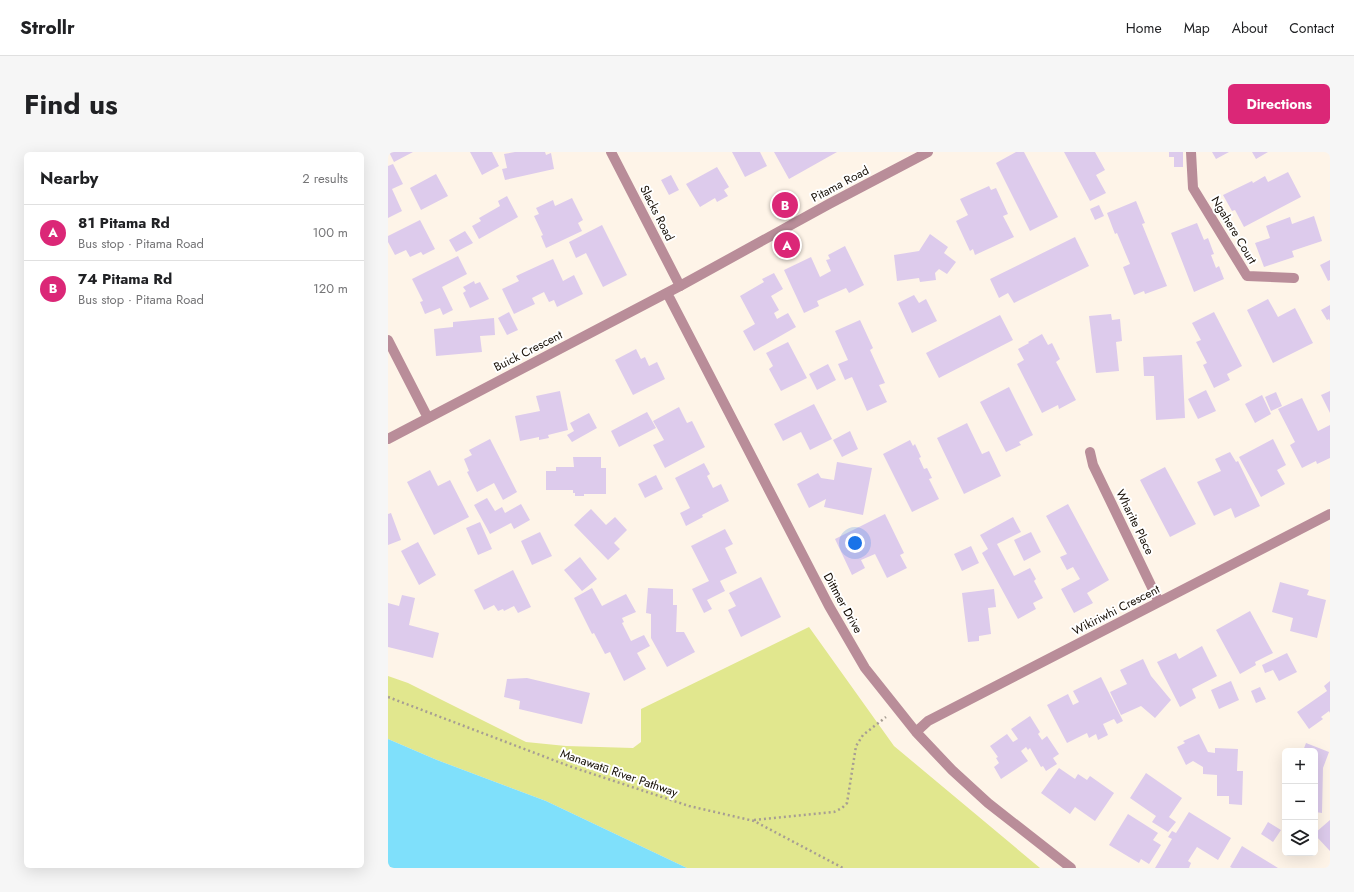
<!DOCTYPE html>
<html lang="en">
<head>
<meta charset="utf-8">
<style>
	body { margin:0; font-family:Jost,sans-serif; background:#f6f6f6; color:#202124 }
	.controls { position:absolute; right:12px; bottom:12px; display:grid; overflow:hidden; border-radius:6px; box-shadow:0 4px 16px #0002 }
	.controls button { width:36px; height:36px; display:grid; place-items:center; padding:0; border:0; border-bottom:1px solid #e0e0e0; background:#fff; color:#202124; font:20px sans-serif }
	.you { position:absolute; left:467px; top:391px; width:14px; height:14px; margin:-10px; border:3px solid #fff; border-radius:50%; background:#1a73e8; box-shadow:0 0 0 6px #1a73e833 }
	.badge { display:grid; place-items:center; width:26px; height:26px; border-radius:50%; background:#db2777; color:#fff; font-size:13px; font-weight:700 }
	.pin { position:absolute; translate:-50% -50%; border:2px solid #fff; box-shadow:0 1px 4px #0006 }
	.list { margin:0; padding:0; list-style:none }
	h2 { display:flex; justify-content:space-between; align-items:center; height:52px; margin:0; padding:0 16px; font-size:17px }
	h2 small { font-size:13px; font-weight:400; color:#757577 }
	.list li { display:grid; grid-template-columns:26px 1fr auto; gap:12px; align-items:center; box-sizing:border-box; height:56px; padding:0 16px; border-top:1px solid #e0e0e0 }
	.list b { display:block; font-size:15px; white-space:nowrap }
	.list p { margin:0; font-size:13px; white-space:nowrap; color:#757577 }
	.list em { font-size:13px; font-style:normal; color:#757577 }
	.icon { flex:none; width:22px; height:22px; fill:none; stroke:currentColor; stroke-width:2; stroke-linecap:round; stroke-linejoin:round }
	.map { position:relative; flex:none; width:942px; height:716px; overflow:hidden; border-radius:6px }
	header { display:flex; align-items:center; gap:24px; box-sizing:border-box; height:56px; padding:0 20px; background:#fff; border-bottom:1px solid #e0e0e0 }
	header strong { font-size:19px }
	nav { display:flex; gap:22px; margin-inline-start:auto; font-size:14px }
	.intro { display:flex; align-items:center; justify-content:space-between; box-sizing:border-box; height:96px; padding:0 24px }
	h1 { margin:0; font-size:28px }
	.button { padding:10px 18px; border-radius:6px; background:#db2777; color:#fff; font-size:14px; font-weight:700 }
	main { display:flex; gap:24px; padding:0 24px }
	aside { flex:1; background:#fff; border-radius:6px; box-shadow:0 4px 16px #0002 }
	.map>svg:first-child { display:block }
	.green { fill:#e1e78e }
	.water { fill:#7fe0fb }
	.building { fill:#ddcbec }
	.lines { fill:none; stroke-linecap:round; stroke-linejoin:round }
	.path { stroke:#a79e93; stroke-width:2.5; stroke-dasharray:2 3; stroke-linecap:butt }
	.minor { stroke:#b98d99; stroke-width:10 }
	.tertiary { stroke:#b98d99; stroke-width:10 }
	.labels { text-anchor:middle; stroke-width:4; stroke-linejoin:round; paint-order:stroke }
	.street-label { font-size:12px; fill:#140c03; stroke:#fff }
</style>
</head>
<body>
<header>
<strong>Strollr</strong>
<nav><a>Home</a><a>Map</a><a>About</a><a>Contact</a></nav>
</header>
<div class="intro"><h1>Find us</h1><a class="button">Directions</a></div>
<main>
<aside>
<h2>Nearby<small>2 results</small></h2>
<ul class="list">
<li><span class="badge">A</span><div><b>81 Pitama Rd</b><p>Bus stop · Pitama Road</p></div><em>100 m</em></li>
<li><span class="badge">B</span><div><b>74 Pitama Rd</b><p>Bus stop · Pitama Road</p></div><em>120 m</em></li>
</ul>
</aside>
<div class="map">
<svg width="942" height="716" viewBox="0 0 942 716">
	<rect width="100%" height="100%" fill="#fef4e8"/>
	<path class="green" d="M421 475 506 594 652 716H299L158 649 49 608 0 587V524L20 531 138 590 178 594 245 596 253 590V557Z"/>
	<path class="water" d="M0 587 49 608 158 649 299 716H0Z"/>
	<path class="building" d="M1 0H25L6 10Z
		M82 0H104L111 14 94 23Z
		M127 0H157L158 3 163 1 166 17 117 28 114 17 119 16 116 2Z
		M344 0H372L379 14 357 25Z
		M386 0H449L401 27Z
		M628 0H636L670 65 642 79 608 11Z
		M676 0H707L717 18 708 23 718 41 702 49Z
		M781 0H795V15H786V5H781Z
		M824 0H841L828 7Z
		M864 0H880L868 7Z
		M5 12 15 32 4 37 14 59 0 66V14Z
		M329 15 341 35 336 38 340 44 329 50 327 46 312 55 298 32Z
		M900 20 913 45 856 75 847 58 844 59 835 43 864 29 865 31 877 24 880 30Z
		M48 22 60 44 33 58 22 36Z
		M283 23 291 38 281 43 273 28Z
		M601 34 603 38 608 36 620 62 615 64 626 85 587 103 585 97 582 99 568 69 580 63 572 47Z
		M119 44 130 65 91 87 84 74 93 69 91 66 112 54 110 49Z
		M184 46 195 68 190 71 194 79 158 96 153 84 155 83 146 64 151 62 148 56 165 48 167 54Z
		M748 49 757 71 754 72 779 134 757 142 756 139 746 143 735 115 742 112 729 81 727 82 719 61Z
		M711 53 716 64 707 68 702 57Z
		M926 64 934 89 904 99 906 105 876 115 867 91 882 86 878 74 902 65 904 72Z
		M32 68 47 97 35 103 33 100 22 105 18 98 7 103 0 90V84Z
		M809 71 816 88 820 86 826 102 823 103 828 116 831 114 836 127 806 140 783 81Z
		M214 73 239 123 215 135 198 101 188 106 181 90Z
		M77 79 85 91 68 100 61 88Z
		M542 82 560 95 556 101 568 110 559 122 551 117 547 121 548 128 532 130 531 126 509 129 506 103 531 99Z
		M687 85 701 114 626 151 620 141 611 146 602 127Z
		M457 94 476 133 461 141 458 136 429 149 431 154 416 161 396 118 423 105 432 125 443 119 438 108 442 107 440 103Z
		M70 104 79 122 54 135 65 158 55 163 52 156 37 162 32 150 35 149 24 127Z
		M165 107 175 129 186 123 195 142 169 155 166 148 161 150 156 140 144 146 147 152 126 162 114 137 131 129 128 124Z
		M942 108V128L940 129 932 113Z
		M386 121 395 137 383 144 391 158 386 161 389 167 400 161 408 175 366 199 355 179 367 172 352 144 376 130 374 127Z
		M86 129 87 132 92 130 101 147 82 156 75 141 78 139 75 135Z
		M526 143 531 151 538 147 549 169 524 181 510 151Z
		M880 147 890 165 907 156 925 191 885 211 859 158Z
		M942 153V169L941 167 939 168 933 158Z
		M121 160 130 178 119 183 110 166Z
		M826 160 854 214 839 222 842 228 826 236 815 213 819 211 808 190 813 188 804 171Z
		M723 162 724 168 732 167 734 189 728 190 731 219 708 221 701 164Z
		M612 163 625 188 551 226 538 201Z
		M106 166 107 183 92 184 94 200 48 204 46 177 65 175V170Z
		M472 168 485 196 482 198 497 231 491 233 499 250 479 259 464 225 457 228 450 212 460 208 447 179Z
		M654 182 660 193 664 191 672 207 668 210 688 248 671 257 670 253 654 261 629 212 636 208 630 197 641 191 640 190Z
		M400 190 419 226 393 239 381 217 385 214 378 201Z
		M248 197 253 207 257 205 261 214 269 210 277 227 245 243 227 208Z
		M794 203 797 266 768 268 766 224H756L755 205Z
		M440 212 448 228 429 238 421 222Z
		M621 235 645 283 631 290 633 293 618 300 592 250Z
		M818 238 828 259 810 267 800 247Z
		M172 239 180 278 160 283 161 286 151 288V285L132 289 127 264 152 259 148 244Z
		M942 239V261L933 243Z
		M888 240 894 254 883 259 877 245Z
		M874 243 883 262 867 271 857 252Z
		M914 246 930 279 942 273V306L929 312 928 309 914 316 902 293 907 290 890 257Z
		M426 252 444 287 422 298 413 280 395 289 386 272Z
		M291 255 299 271 304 269 317 295 277 316 265 293 276 288 265 269Z
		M259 260 268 276 231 295 223 279Z
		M201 261 209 276 184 290 179 283 186 279 182 271Z
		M579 271 594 302 601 299 613 324 576 342 549 286Z
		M462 279 470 297 454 305 445 288Z
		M102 287 129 340 115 348 106 331 89 340 79 320 81 319 76 307 84 303 81 298Z
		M885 287 898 313 889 318 897 332 873 345 851 305Z
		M522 288 525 294 527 292 533 305 531 306 536 317 539 316 544 326 541 327 551 347 524 360 495 302Z
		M842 300 848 310 850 309 872 354 847 366 843 356 826 364 809 330 833 319 827 307Z
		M185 305H213V316H218V342H196V344H187V341H185V338H158V319H168V315H186Z
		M449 310 484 316 475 363 436 355 438 347 421 356 409 332 430 321 433 326 446 328Z
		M316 311 322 322 319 324 325 336 333 332 341 349 314 363 315 365 298 374 292 361 302 356 287 326Z
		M777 315 808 372 782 385 752 328Z
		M42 318 50 334 62 328 81 365 46 383 19 330Z
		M268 323 275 337 257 346 250 332Z
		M99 346 107 359 114 355 117 361 133 352 142 368 126 377 123 371 102 382 86 353Z
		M680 352 721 428 699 441 705 451 686 461 673 437 692 427 685 415 679 418 672 405 679 402 658 364Z
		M203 357 218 373 227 365 239 378 226 391 232 397 220 408 186 373Z
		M3 361 13 388 0 393V362Z
		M497 362 516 401 512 403 519 416 499 426 487 402 473 408 477 416 464 423 447 387Z
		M625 365 633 380 609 392 626 424 642 416 648 427 646 429 655 446 645 451 648 457 630 467 594 401 600 397 592 383Z
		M92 370 104 397 90 403 78 376Z
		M337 377 345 392 337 396 349 421 332 429 337 439 319 448 324 457 316 461 304 437 321 429 303 394Z
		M152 380 164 404 144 413 133 389Z
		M643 380 653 400 636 409 626 388Z
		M30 390 48 423 31 433 13 399Z
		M583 394 591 411 574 419 566 402Z
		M192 405 209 427 194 439 176 418Z
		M125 418 143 455 130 461 126 454 116 459 115 457 110 459 106 453 96 458 86 438Z
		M373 425 393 465 353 485 340 458 348 454 341 441Z
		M892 430 921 438 919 443 938 448 929 486 902 479 905 466 884 460Z
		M204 436 214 454 238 442 248 460 234 466 236 470 234 471 243 489 256 483 262 494 249 501 258 517 236 529 222 500 217 502 206 481 204 482 186 446Z
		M260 436 285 437V453H289L288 480H296L307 500 279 515 263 486V462L258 461Z
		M606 437 608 455 600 456 603 482 591 484V489L580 490 574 441Z
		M14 443 27 446 21 473 51 481 45 506 0 495V451L11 454Z
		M862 459 885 501 867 510 868 513 852 522 828 478Z
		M814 494 829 524 804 537 808 546 792 555 769 510 788 501 791 507Z
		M899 501 909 520 891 529 885 518 877 521 874 513Z
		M755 507 763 524 783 548 767 566 753 554 733 563 722 540 739 532 732 518Z
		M713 525 735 569 729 572 726 567 715 572 720 583 710 588 708 582 701 586 699 581 679 591 659 553 680 542 685 553 691 550 685 539Z
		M139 526 202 541 194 572 131 557 132 549 116 545 119 527Z
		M843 529 851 548 831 557 823 538Z
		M942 529V561L941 559 933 565 935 567 921 577 909 560 939 539 936 534Z
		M872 535 878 547 868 551 863 539Z
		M642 564 652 580 650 582 654 588 659 584 671 602 665 606 669 612 658 619 655 614 653 615 642 596 640 598 638 595 633 599 640 609 613 627 606 615 611 611 608 606 610 605 602 594 619 582 625 590 630 587 623 577Z
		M811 582 820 600 827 601V596L850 597 849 619H855L854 653 841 652V644H829V623L815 622V615L805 609 798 613 789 595 797 591 795 589Z
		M918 591 941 600 935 616 934 661 927 660V599H915Z
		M671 616 687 627 690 622 699 628 702 624 726 641 707 669 687 655 682 662 653 641Z
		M758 621 794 646 781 665 788 670 780 680 764 670 768 664 742 646Z
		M801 660 843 686 830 708 809 695 800 709 803 711 801 716H767L784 687 780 685 784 679 788 681Z
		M740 662 770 681 765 688 773 693 761 712 753 707 751 711 721 693Z
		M942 668V699L927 683V681Z
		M880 670 893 678 885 690 873 682Z
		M854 694 890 716H844L842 715Z"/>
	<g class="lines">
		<path class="path" d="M0 545 181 614 301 654 366 669 455 716
			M366 668 446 660 454 656 459 651 468 594 475 583 498 565"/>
		<path class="minor" d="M803 0 805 36 859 124 906 126
			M279 141 441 454 477 516 528 580 564 618 600 651 683 716
			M0 188 40 266
			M0 287 292 134
			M702 300 705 313 771 450
			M528 580 540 569 942 362"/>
		<path class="tertiary" d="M223 0 292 134 441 52 540 0"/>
	</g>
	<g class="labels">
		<g class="street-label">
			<text transform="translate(452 32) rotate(-28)" y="4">Pitama Road</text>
			<text transform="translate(269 61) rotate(63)" y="4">Slacks Road</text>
			<text transform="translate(846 78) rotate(59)" y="4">Ngahere Court</text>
			<text transform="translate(140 199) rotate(-27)" y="4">Buick Crescent</text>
			<text transform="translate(747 370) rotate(64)" y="4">Wharite Place</text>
			<text transform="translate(455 451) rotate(61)" y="4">Dittmer Drive</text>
			<text transform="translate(728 458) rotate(-27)" y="4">Wikiriwhi Crescent</text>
			<text transform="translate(231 621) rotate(19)" y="4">Manawatū River Pathway</text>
		</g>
	</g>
</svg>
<div class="controls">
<button>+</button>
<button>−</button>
<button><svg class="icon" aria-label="layers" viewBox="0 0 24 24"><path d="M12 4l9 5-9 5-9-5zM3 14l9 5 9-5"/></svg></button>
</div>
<div class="you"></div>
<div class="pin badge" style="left:399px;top:93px">A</div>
<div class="pin badge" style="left:397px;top:53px">B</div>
</div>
</main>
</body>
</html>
